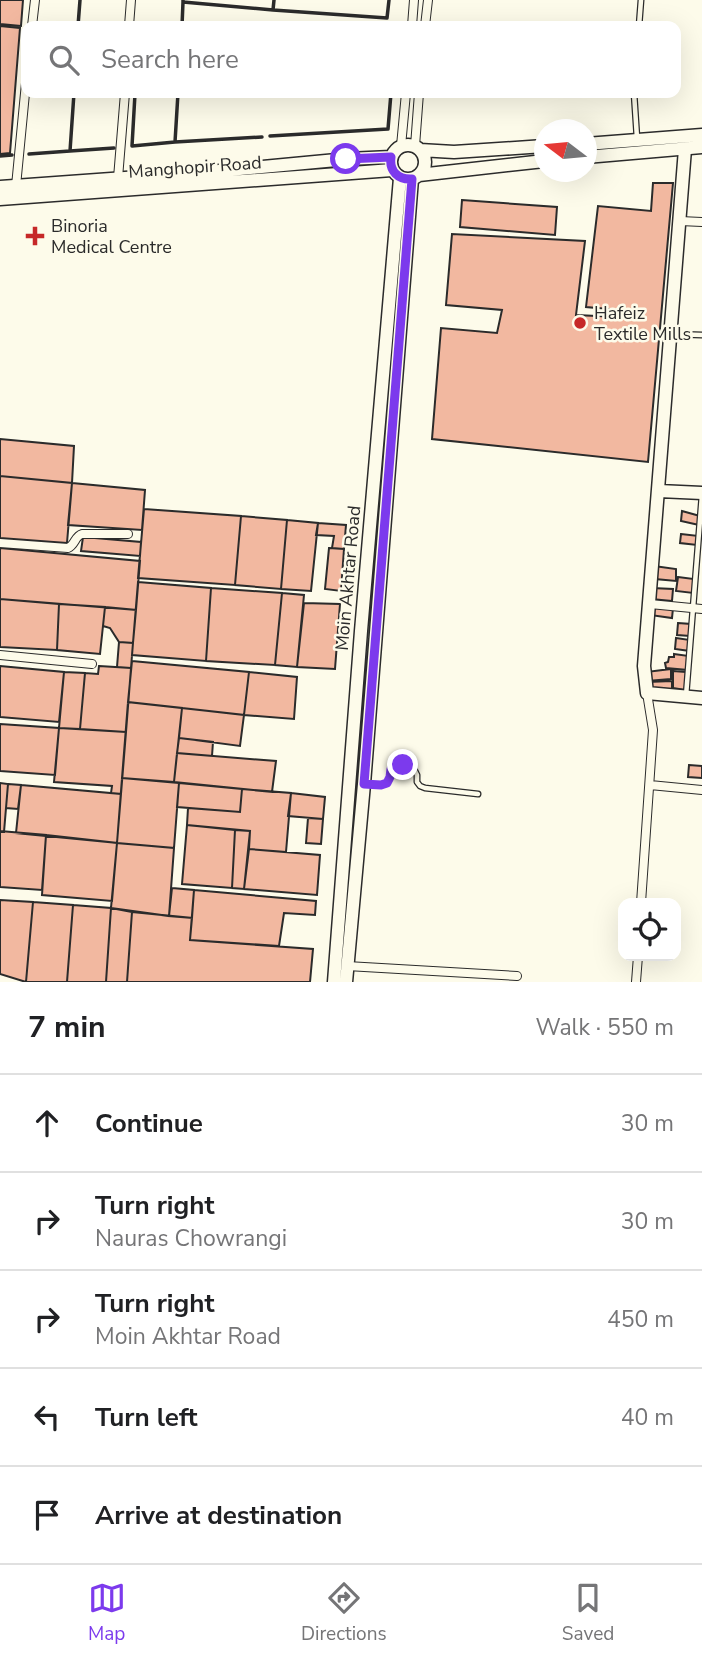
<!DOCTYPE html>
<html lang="en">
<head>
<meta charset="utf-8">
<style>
	body { margin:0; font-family:"Nunito Sans",sans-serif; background:#f6f6f6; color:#202124 }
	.controls { position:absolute; right:21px; bottom:21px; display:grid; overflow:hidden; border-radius:14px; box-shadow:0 7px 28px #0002 }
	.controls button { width:63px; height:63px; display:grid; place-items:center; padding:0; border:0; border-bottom:2px solid #e0e0e0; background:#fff; color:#202124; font:35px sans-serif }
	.compass { position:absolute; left:534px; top:119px; width:63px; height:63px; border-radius:50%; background:#fff; box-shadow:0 7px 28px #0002; rotate:286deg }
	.stop { position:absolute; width:21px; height:21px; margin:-16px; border:5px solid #7c3aed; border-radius:50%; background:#fff }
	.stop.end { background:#7c3aed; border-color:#fff; box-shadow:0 2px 7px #0008 }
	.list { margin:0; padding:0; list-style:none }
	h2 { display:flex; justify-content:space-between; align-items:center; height:91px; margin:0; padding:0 28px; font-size:30px }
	h2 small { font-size:23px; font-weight:400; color:#757577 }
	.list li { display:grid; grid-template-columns:46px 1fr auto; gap:21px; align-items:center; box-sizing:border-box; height:98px; padding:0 28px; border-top:2px solid #e0e0e0 }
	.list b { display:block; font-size:26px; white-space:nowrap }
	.list p { margin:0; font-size:23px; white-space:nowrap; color:#757577 }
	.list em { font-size:23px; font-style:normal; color:#757577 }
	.icon { flex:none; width:38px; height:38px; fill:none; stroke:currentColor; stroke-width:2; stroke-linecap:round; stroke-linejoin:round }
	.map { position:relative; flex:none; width:702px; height:982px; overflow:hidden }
	.search { position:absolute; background:#fff; box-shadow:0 7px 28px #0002; left:21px; right:21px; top:21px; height:77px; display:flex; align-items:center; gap:18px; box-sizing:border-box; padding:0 24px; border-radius:14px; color:#757577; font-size:26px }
	.sheet { height:581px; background:#fff }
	nav { display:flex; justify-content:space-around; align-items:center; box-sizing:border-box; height:98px; border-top:2px solid #e0e0e0; background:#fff; font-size:19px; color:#757577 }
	nav a { display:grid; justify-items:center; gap:4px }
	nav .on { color:#7c3aed }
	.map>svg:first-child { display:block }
	.building { fill:#f2b8a0; stroke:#2b2b2b; stroke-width:2 }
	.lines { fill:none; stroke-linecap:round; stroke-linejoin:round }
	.lane-casing { stroke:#2b2b2b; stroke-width:7 }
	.street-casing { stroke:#2b2b2b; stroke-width:10 }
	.secondary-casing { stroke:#2b2b2b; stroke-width:15 }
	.primary-casing { stroke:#2b2b2b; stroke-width:15 }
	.lane { stroke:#fdfbea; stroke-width:4.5 }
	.street { stroke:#fdfbea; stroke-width:8 }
	.secondary { stroke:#fdfbea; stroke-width:12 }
	.primary { stroke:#fdfbea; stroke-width:12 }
	.wall { stroke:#2b2b2b; stroke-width:3.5 }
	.route { stroke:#7c3aed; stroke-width:9 }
	.poi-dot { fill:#c62828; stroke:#fdfbea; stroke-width:2.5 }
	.labels { text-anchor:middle; stroke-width:5; stroke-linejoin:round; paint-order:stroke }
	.street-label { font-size:18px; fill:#2b2b2b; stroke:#fdfbea }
	.poi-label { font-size:18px; fill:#2b2b2b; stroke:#fdfbea; text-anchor:start }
</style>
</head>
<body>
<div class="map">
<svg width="702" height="982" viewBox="0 0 702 982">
	<rect width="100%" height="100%" fill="#fdfbea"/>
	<path class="building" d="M0 0H23L21 26 0 24Z
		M0 26 20 28 10 153 0 154Z
		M653 183H673L648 462 432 439 441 328 497 333 502 310 446 305 452 234 585 241 576 315 618 317 619 310 586 307 598 206 651 211Z
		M462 200 557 207 555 235 460 227Z
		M0 439 74 446 72 483 0 476Z
		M0 476 72 483 67 543 0 538Z
		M72 483 145 490 142 530 68 525Z
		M144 509 241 516 235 585 138 578Z
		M682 511 700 516 699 525 681 521Z
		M241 516 287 520 281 589 235 585Z
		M287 520 318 523 311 591 281 589Z
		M318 523 346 525 344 549 332 548 334 536 316 535Z
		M681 534 699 536 697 545 680 543Z
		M83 537 141 542 140 556 81 551Z
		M0 548 140 561 136 610 0 599Z
		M329 548 344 549 341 591 325 589Z
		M654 566 676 569V581L655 579Z
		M678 577 694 579 693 593 676 591Z
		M138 582 211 588 206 661 132 655Z
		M211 588 282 593 275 665 206 661Z
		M652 588 673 589 672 601 651 599Z
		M282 593 304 595 297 667 275 665Z
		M0 599 59 604 57 650 0 647Z
		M304 603 340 604 335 669 297 667Z
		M59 604 105 607 100 654 57 650Z
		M651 605 673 608 672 618 650 615Z
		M105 607 136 610 133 643 119 642 110 628 103 626Z
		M678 623 691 624 690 636 677 635Z
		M676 638 690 640V651L675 649Z
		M119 642 133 643 131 668 117 667Z
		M674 654 689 656 688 670 666 668 665 663 668 662 669 657H674Z
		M132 661 249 672 244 715 128 702Z
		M0 666 64 672 59 722 0 717Z
		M99 666 131 668 126 732 80 729 85 673 98 674Z
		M671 669V679L647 681 646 672Z
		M673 671 686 672 685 690 673 688Z
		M64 672 85 673 80 729 59 728Z
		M249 672 297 677 294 719 244 715Z
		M672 681V690H648L647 682Z
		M128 702 182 708 174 782 122 778Z
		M182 708 244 715 240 746 179 738Z
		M0 724 59 728 55 775 0 771Z
		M59 728 126 732 121 794 111 793 112 786 54 782Z
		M179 738 213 742 212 756 177 753Z
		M177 753 276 761 272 792 174 782Z
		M689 765 702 766V778L688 777Z
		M122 778 179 783 174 848 117 843Z
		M0 783 8 784 4 832H0Z
		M179 783 242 789 240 812 177 807Z
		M8 784 21 785 18 809 6 808Z
		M21 785 121 794 117 843 16 833Z
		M242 789 291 793 286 852 249 849 250 831 187 825 188 808 240 812Z
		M291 793 325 797 323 819 288 816Z
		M308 818 323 819 321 844 306 843Z
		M187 825 235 830 232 888 182 884Z
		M235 830 250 831 244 889 232 888Z
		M0 831 46 835 42 890 0 887Z
		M46 835 117 843 112 901 42 895Z
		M117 843 174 848 169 916 111 908Z
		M249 849 320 855 317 895 244 889Z
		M172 888 194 890 192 918 169 916Z
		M194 890 316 901 315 915 284 913 279 946 190 940Z
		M0 900 33 902 26 982 0 974Z
		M33 902 73 905 67 982H26Z
		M73 905 111 908 106 982H67Z
		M111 908 132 912 127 982H106Z
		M132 912 192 918 190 940 313 949 310 982H127Z"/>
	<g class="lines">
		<g class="lane-casing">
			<path id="lane" d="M639 26 641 0
				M634 93 637 138
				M672 334 702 335
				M686 696 702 495
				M365 784 381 785 387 783 390 777 391 769 403 765 414 769 417 775V782L420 786 425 788 478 794"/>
		</g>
		<g class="street-casing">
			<path id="street" d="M32 26 35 0
				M129 26 131 0
				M412 26 414 0
				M425 26 428 0
				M401 146 406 93
				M415 146 419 93
				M118 178 125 93
				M16 186 26 83
				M680 221 702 222
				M0 543 68 548C75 545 75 536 82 534H128
				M650 604 702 609
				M0 655 92 664
				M650 785 702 790
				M641 903 653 730 647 693
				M347 966 517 976
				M636 982 638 956"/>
		</g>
		<g class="secondary-casing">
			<path id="secondary" d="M685 149 644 666 647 693 702 698
				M659 491 702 493
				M334 982 361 631 400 178
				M346 982 364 784 412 179"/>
		</g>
		<g class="primary-casing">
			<path id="primary" d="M586 144 702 135
				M391 162a17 17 0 1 1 34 0a17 17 0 1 1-34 0Z
				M420 150 454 152 544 146
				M586 157 702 147
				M419 175 544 161
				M0 187 208 172 347 159 391 157
				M0 199 392 170"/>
		</g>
		<use href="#lane" class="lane"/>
		<use href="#street" class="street"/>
		<use href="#secondary" class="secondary"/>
		<use href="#primary" class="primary"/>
		<path class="wall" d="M183 0V2L273 10 274 0
			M273 10 387 18 389 0
			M78 26 80 0
			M182 26 183 2
			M74 93 70 151 114 148
			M135 94 132 146 175 142 178 93
			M270 136 388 129 391 93H384
			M175 142 262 137
			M29 154 70 151
			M0 156 12 155"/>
	</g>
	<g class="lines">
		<path class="route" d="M346 159 391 157C389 171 398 180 412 179L364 784 381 785 387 783 390 777 391 769 395 766 403 765"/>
	</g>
	<g class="poi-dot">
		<path d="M31.5 225.5h7v7h7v7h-7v7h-7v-7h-7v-7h7z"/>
		<circle cx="580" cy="323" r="7"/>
	</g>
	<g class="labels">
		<g class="street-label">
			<text transform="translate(195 167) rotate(-4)" y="6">Manghopir Road</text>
			<text transform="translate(348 578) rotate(-85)" y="6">Moin Akhtar Road</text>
		</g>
		<g class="poi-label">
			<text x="51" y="232">Binoria<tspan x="51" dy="21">Medical Centre</tspan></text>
			<text x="594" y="319">Hafeiz<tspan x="594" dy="21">Textile Mills</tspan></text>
		</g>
	</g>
</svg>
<div class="controls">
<button><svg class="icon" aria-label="locate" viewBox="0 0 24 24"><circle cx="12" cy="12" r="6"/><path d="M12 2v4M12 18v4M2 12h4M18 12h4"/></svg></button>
</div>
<svg class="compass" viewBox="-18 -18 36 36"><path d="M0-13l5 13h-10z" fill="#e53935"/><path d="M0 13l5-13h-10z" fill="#757577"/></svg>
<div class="stop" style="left:346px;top:159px"></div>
<div class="stop end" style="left:403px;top:765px"></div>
<div class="search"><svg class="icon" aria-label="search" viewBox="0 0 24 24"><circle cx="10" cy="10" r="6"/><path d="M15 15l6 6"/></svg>Search here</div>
</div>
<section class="sheet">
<h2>7 min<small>Walk · 550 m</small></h2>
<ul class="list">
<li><svg class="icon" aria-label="ahead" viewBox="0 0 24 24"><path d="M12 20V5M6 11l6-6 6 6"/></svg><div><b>Continue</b></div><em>30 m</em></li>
<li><svg class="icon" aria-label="right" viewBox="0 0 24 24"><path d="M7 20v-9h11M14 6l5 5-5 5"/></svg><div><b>Turn right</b><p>Nauras Chowrangi</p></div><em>30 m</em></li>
<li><svg class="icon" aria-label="right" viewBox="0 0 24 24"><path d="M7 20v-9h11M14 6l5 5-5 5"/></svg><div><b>Turn right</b><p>Moin Akhtar Road</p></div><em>450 m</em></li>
<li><svg class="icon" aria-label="left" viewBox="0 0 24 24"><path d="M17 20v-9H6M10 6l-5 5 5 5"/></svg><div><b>Turn left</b></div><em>40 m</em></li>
<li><svg class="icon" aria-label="arrive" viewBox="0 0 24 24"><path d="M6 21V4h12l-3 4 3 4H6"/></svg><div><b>Arrive at destination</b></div></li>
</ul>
</section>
<nav>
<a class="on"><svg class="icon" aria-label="map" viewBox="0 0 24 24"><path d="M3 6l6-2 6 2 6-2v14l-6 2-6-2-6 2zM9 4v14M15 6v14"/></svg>Map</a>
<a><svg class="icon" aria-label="directions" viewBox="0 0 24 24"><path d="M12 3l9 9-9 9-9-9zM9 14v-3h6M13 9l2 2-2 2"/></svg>Directions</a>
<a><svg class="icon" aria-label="saved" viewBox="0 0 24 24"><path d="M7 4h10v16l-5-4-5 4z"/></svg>Saved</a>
</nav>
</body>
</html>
